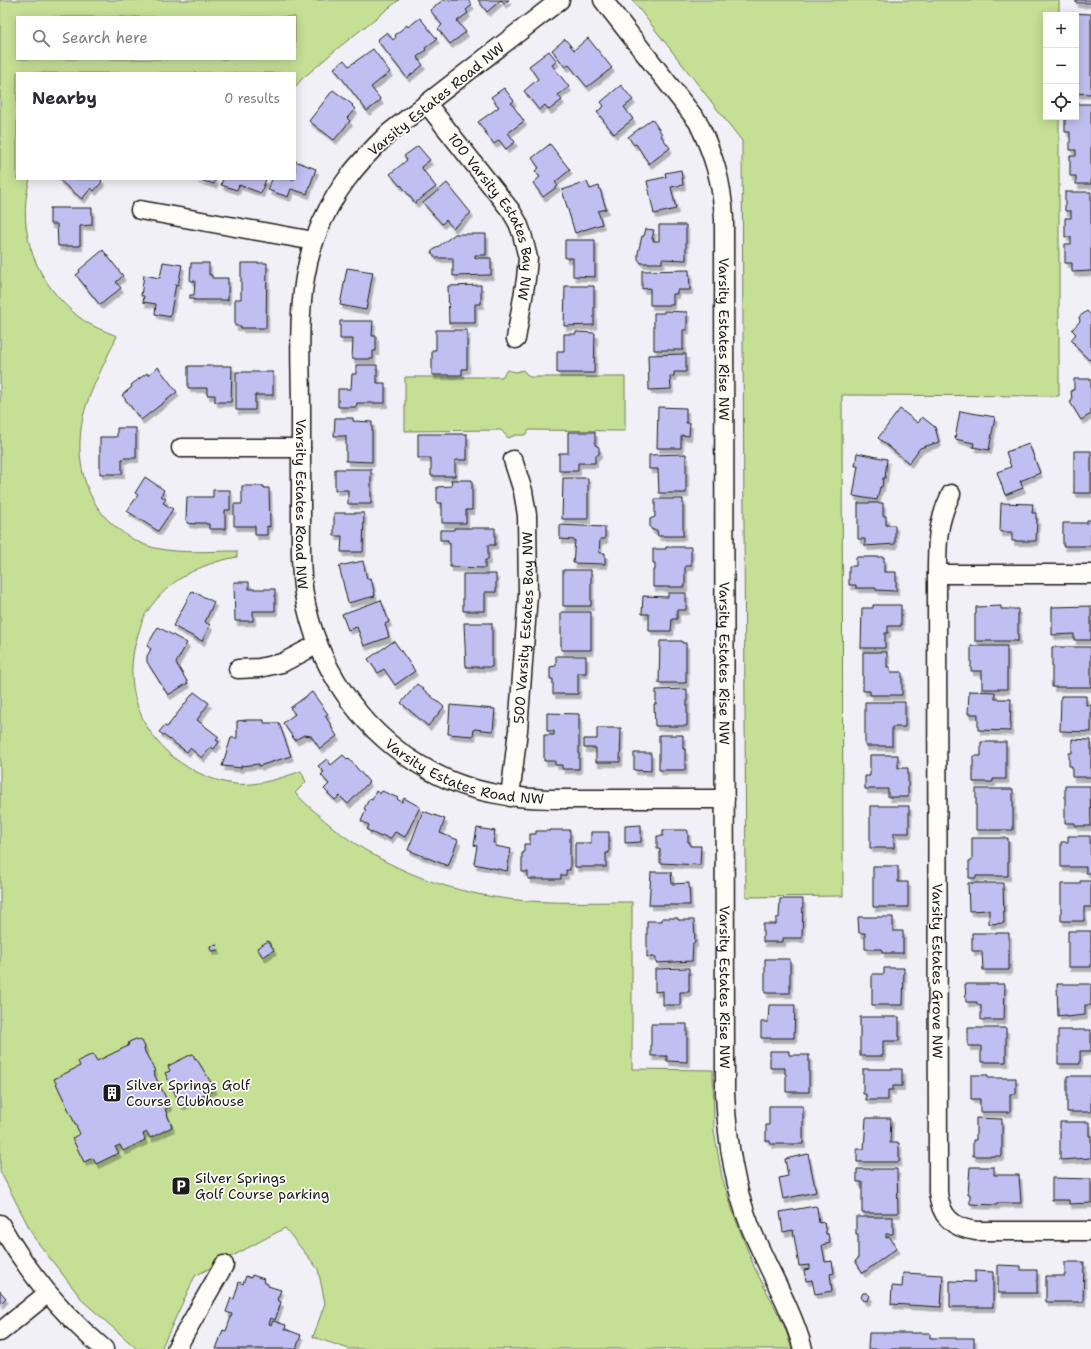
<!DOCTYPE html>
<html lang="en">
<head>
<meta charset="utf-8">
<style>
	body { margin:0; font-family:"Shantell Sans",sans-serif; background:#f7f7f7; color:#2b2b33 }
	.controls { position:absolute; right:12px; top:12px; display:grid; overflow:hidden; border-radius:0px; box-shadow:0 2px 10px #0003 }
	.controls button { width:36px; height:36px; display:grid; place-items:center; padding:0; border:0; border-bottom:1px solid #e1e1e2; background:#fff; color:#2b2b33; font:20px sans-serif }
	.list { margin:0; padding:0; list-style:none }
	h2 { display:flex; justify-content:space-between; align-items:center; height:52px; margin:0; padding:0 16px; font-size:17px }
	h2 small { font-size:13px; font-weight:400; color:#7c7c81 }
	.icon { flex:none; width:22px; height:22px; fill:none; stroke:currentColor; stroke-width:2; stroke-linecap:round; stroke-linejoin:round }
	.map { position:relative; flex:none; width:1091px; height:1349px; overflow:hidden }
	.search { position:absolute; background:#fff; box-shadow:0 2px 10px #0003; left:16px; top:16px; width:280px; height:44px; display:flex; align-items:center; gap:10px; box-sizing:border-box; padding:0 14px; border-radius:0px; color:#7c7c81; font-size:15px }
	.panel { position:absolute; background:#fff; box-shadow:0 2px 10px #0003; left:16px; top:72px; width:280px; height:108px; border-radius:0px }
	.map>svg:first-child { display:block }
	.green { fill:#c5df95; stroke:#707e58; fill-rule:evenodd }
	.building { fill:#c1bff1; stroke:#1c1c1c; filter:url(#shadow) }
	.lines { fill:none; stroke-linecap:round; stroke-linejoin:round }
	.minor-casing { stroke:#1c1c1c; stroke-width:21 }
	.minor { stroke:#fdfcf7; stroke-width:18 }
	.labels { text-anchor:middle; stroke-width:3.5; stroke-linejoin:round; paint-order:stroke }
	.street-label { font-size:14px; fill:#1c1c1c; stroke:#fdfcf7 }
	.poi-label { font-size:14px; fill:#1c1c1c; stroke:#fdfcf7; text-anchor:start }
</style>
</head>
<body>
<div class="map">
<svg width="1091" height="1349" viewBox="0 0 1091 1349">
	<defs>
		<filter id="shadow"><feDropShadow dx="2.5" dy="4.5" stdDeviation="0" flood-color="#0004"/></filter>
	</defs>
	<rect width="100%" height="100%" fill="#f1f0f6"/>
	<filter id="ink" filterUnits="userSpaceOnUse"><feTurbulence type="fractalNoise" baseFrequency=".025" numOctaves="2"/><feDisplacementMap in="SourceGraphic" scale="8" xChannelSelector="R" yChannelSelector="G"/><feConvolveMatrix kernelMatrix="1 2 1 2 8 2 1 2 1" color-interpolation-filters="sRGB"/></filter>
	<g filter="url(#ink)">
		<path class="green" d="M0 0H399L338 48 302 79 295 87V73H17V179H30C15 232 37 284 79 317 90 326 105 331 117 336 107 358 95 381 87 403 74 442 78 487 106 518 120 532 135 543 155 548 181 554 210 551 237 551V557C199 564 168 580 147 612 142 619 140 628 138 635 119 691 146 749 199 773 215 781 234 786 252 784 269 782 285 777 301 771L306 782 295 793C304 802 314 811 324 820 375 864 441 891 508 899 549 904 591 902 632 902V1069L713 1070 714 1131 722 1177 735 1218 755 1269 784 1325 792 1349H349L313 1337 325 1303 318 1269 285 1228 195 1276 161 1349H137L84 1302 35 1239 0 1171ZM17 17H295V59H17Z
			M632 0H1059V15H1046V117H1059V396L842 395 843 896 746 897 742 141Z
			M507 370 516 372 523 370 529 377H625V431L529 430 525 435H516L508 438 501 430 405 431V377H502Z"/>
		<path class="building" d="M443 0H468L472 5 466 10 468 13 457 21 466 32 450 44 438 29 442 25 430 10Z
			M478 0H509L504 4 501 0 487 12Z
			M1076 0H1091V3H1076Z
			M1071 13 1091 14V94L1076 93V15H1071Z
			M420 18 437 39 425 48 426 50 417 57 423 65 407 78 377 40 387 32 393 40 396 37 395 35 407 25 408 27Z
			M588 38 612 68 587 87 569 65 565 67 552 50 565 39 574 50Z
			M373 49 390 72 371 87 381 100 367 111 334 68 344 60 349 66Z
			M549 51 557 61 552 65 569 87 558 95 562 100 549 110 545 105 539 110 524 91 538 79 529 66Z
			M621 85 633 100 624 107 633 119 614 134 597 112 604 106 601 102Z
			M504 88 514 101 511 103 524 121 508 133 515 142 506 149 499 140 494 144 478 122 499 107 491 97Z
			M333 90 353 105 352 106 355 109 347 118 350 121 334 140 309 121Z
			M1076 104H1091V184H1076V176H1070V156H1076V150H1070V132H1065V117H1076Z
			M652 119 662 134 661 136 670 148 649 164 636 144 634 145 628 137Z
			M550 144 570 170 555 182 558 186 543 197 533 183 540 177 535 171 539 168 532 158Z
			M418 146 430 160 421 167 436 187 415 203 401 185 400 186 390 174 407 160 404 156Z
			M295 161 316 169 307 194 291 189 288 197 268 190 272 179H295Z
			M681 170 683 185 671 187 676 209 654 214 647 181 666 177 665 173Z
			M58 179H102L101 181 102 182 94 191 91 188 82 199Z
			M196 179H216L214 184Z
			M223 179H266L261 193 239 185 237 190 221 185Z
			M587 182 590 189 599 186 606 209 598 211 602 224 575 233 562 190Z
			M447 183 471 213 453 228 446 220 442 224 423 203Z
			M1065 192H1091V271L1072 272V263H1065V244H1071V237H1065V218H1071V211H1065Z
			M50 208H92V225L80 226V246H58L57 224H50Z
			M659 225H686V260L662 259V263H641L638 259V253L642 236H644L646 229 654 230 652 239H654L653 241H659Z
			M455 234H486V255H475V258H491V275L453 276V258H436L431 252Z
			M565 240H595V277L573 276V258H565Z
			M103 250 123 276 116 282 121 288 100 305 76 275 80 272 79 270Z
			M163 262 182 265 178 285 176 284 170 317 155 314 156 304 143 302 144 296H141L144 275 160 278Z
			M191 263H209V275H212V278H228V300H194V299H190V295H194L195 281H190Z
			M241 263H267L266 328H241V326H235V299H241Z
			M347 268 373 272 366 310 340 305Z
			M689 270 690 290H677V294H673V305H650V288L642 289V271Z
			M481 285V304H475V323H449L448 286Z
			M565 286H594V325L564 326Z
			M664 311 687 312V330H683V350H654V313H664Z
			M1087 311 1091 315V358L1089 360 1074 345 1075 344 1071 340 1076 334 1072 330 1080 321 1079 317Z
			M340 321H373L372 336H376V351H373V359H352L353 339H340Z
			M436 330H467V369H462V375H432V350H436Z
			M576 332 595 333 594 373H557V351H564V334H576Z
			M686 354V372H674V376H670L671 389 649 390 648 355Z
			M356 365H377V383H385V403H357L356 407H338V389H351L352 374H356Z
			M188 366H232L231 402H215V395H207V388H188Z
			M158 367 177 392 141 420 122 395 132 387 131 385 147 373 148 375Z
			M236 372H273V395H255V410H236Z
			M1074 379H1091V414L1081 420 1070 402 1072 401 1071 390H1074Z
			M658 407 686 408V423H690L689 436 681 435V448H657Z
			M900 409 918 423 922 417 935 427 939 442 920 448 909 463 878 438Z
			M960 411 995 417 989 450 973 447 974 443 955 439Z
			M335 418H353V421L372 422V462L346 461V436H334Z
			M117 428H136V458H124V459H122V474H100V437H117Z
			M568 432H595V445L599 447V454L595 457V463H578V471H559V453H568Z
			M418 434H467V460H455V476H431V458H418Z
			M1029 444 1040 473 1020 481 1023 488 1005 495 997 472 1011 467 1006 452Z
			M1074 451H1091V493H1074Z
			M857 453 887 459 885 478H883L882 487H880L877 500 853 496 858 466H855Z
			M686 454V493H659L658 469H649V455Z
			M335 469H371V504H348V490H335Z
			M145 477 164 490 161 496 166 499 163 503 173 509 158 531 127 511 138 495 135 493Z
			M563 478H588V519H562Z
			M451 480H472V510H466V523H442V503H437V487L452 486Z
			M242 486H264V488H269L270 527 267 526V535H255V526H234V504H242Z
			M213 490H230V510H225V529H209V524H206V523H195V524L187 523V520H186L187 497H213Z
			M655 499H683V536H658L657 530H652L650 527V519L655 517Z
			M858 503H883V516H886V525H895V544L865 546V539H858Z
			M1001 503 1033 504 1032 513H1036V519H1037L1036 541H1012V532H1000Z
			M334 513H364L363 552H341L342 536H334Z
			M1087 520H1091V546H1063V523H1087Z
			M560 525 605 527V539H600L599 553H605V564L573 563 575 540 560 539Z
			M454 528H495V545H488V560H485V568L450 567V543H448V540H440V530H454Z
			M666 547H691V566H685V587H653V570H655V563H653V549H666Z
			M856 557H884V572H896V591L876 590V588H856V585H849V566H856Z
			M363 561 367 579 371 578 375 596 348 603 339 566Z
			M563 570H591V606H563Z
			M463 574H496V592H485V611H463Z
			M234 582H249V589H275V611H253V621H235Z
			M192 591 214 602 205 622 210 625 202 641 173 626Z
			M668 593H686V610H677V619H672L671 631H649V614H642L643 596 668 597Z
			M381 600 389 622 385 624 389 637 364 646 357 627 348 630 342 614Z
			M873 605H901V626H888V633H885V648H861L862 608H873Z
			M1001 606V609H1018V641H975V614H976V607Z
			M1091 606V640H1074V634L1052 635V607Z
			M561 612H591V650H561Z
			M464 623H492V667H466Z
			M158 627 187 643 176 663 188 683 168 695 147 662V656L151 649 147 646Z
			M394 641 415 671 395 685 384 669 378 673 368 659Z
			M660 641H682V643H686V683H659Z
			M971 646H1007V689H982V671H971Z
			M1052 647H1091V687H1052Z
			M863 652H887V667H890V672H902V695H870V691H863Z
			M556 656H586V673H578V694H553V679H550V667L556 666Z
			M417 684 444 707 428 726 401 703Z
			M687 689V726H655L654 704H656V690Z
			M969 691 995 692V699H1011L1010 731 978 730V714H968Z
			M194 692 209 703 197 720 219 737 216 740 219 742 214 749 211 747 202 758 190 748 187 752 159 732 164 726 167 727Z
			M312 692 328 714 325 716 332 726 331 727 337 736 320 749 311 736 304 735 295 740 283 723 295 714 290 708Z
			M1061 696H1086V705H1091V732L1060 731Z
			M865 702H905V727H892V746H865Z
			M450 705 495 709 493 731 474 729 473 736 448 734Z
			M547 713 579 714V769H562V765H555V761H544V735H554V731H547Z
			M247 720H264V723H279L291 756 259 766V764L241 766V768L222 766 231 738H237V721Z
			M597 728H621L620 762H596V748H584V739H597Z
			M659 735H683V749H685V770H659Z
			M1072 739 1091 740V777H1072V766H1069V753H1072Z
			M981 742H1006V779H993V782H973V756H981Z
			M634 753H651V771L634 770Z
			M343 755 348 760 349 759 369 782 348 804 340 796 335 800 324 789 329 784 321 775 324 772 318 766 327 759 331 765Z
			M870 755H898V768H908V797H888V789H865V776H870Z
			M1065 786H1090L1091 826H1075V823H1065Z
			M976 789H1013V830H976Z
			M376 791 380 794 382 791 398 798 397 799 402 802 404 798 420 807 405 837 395 832 390 839 382 835 381 837 367 830 369 825 361 821 366 810 364 809 369 799 372 800Z
			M870 806H909V833H894V848H870Z
			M423 811 445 819 440 833 458 840 448 866 408 850Z
			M641 825V842L625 843V826Z
			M477 828 495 831 493 843H496L495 846 511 849 507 871 474 864 477 846 474 845Z
			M550 830H570V870H566V875H561V879H528V872H522V853H524V844H530V834H536V831H550Z
			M663 830H687L688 831V842H690V846H701L700 865 660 863V849H657V836H663Z
			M591 832H609V853H606V867H575V843H591Z
			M1068 836H1090L1091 873H1086V867H1061V842H1068Z
			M972 838H1008V876H976V878H969V861H972Z
			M873 866H898V882H908V907H873Z
			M651 872H671L672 884 689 883 690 905H649Z
			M1080 881H1091V907H1084V921H1061V884H1080Z
			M968 883H1003L1004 923 989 924V910L969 911Z
			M780 899H803L802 938H783V942H763V924H776V918H779Z
			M858 917H893V931H903V953H882V949H865V933H859Z
			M662 918H678V920H694L695 943H693L692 961 656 963V957H647V921H662Z
			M1068 931H1091V967H1068Z
			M972 933H1009V970H983L982 951H972Z
			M268 941 274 950 263 957 257 948Z
			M217 945 218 950 211 951 210 946Z
			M765 959H790V993H765Z
			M689 968V992H680V1005H663V991L655 992V969Z
			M884 968H904L903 1005H872V974H884Z
			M965 984H1005L1004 1020H981V1005H977V1002H966Z
			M1057 984H1091V1005H1085V1015L1066 1017V1015L1058 1016Z
			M769 1005H795L794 1038H761V1022H768Z
			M860 1017H899V1041H883V1056H860Z
			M651 1024H687V1062L667 1061V1056H651Z
			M968 1028H1006V1062H981V1046H968Z
			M1058 1030H1091V1051H1080V1064H1058Z
			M136 1039 142 1041 145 1047 144 1050 155 1071 153 1072 170 1106 165 1109 172 1127 150 1138 147 1132 143 1134 145 1140 123 1151 120 1145 115 1147 119 1153 96 1164 93 1158 84 1162 72 1138 80 1134 54 1079 80 1066 78 1061 93 1054 97 1061 128 1046 129 1042Z
			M770 1051H789V1055H809V1092H786V1074H785V1068H770Z
			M192 1054H193L195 1059 196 1058 215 1089 181 1106 165 1073 170 1071 168 1066Z
			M863 1069H902V1086H893V1090H888V1100H866V1094H863Z
			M971 1075H988V1078H1016V1094H1010V1112H980V1099H971Z
			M1067 1076H1091V1112H1067Z
			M769 1106H803V1144H770V1141H766V1125H769Z
			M866 1118H891L890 1143H899V1162H857V1149H864Z
			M976 1118 1002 1119V1156H973V1140H976Z
			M1060 1122H1089V1136H1091V1158L1060 1160Z
			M808 1154 816 1192 783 1199 779 1178 788 1176 785 1159Z
			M970 1167H994V1175H1019L1021 1203H997V1205L970 1204V1194H968Z
			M857 1169H897L898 1213H862V1182H857Z
			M1052 1178 1091 1179V1203L1069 1204V1200H1052Z
			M815 1206 817 1207 819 1223 824 1222 826 1234H828L830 1243 822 1245 825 1262 832 1261 834 1273 830 1274 832 1291 815 1294 812 1280 806 1281 804 1270 810 1269V1265L799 1266 793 1230 783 1232 780 1212Z
			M856 1217H893V1234H886V1238L889 1236 897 1248 863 1273 855 1261 858 1259V1234H856Z
			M1065 1262H1084L1083 1302H1046V1276H1065Z
			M998 1265 1021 1266V1270H1037V1293H998Z
			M975 1271 993 1272V1307H950V1281L975 1282Z
			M903 1273 943 1275 941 1307 891 1304 892 1286 902 1287Z
			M252 1275 264 1279 263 1282 268 1284V1286L281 1290 277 1300 281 1302 275 1320 271 1318 269 1324 271 1325 273 1321 286 1325 285 1329 301 1335 296 1349H216L223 1330 226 1331 232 1314 226 1312 231 1298 234 1299 239 1282 243 1284 246 1276 251 1278Z
			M0 1291 6 1298 0 1304Z
			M863 1293H867L870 1296 868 1300 864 1301 861 1297Z
			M869 1333H930V1338H974V1349H868Z"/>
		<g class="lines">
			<g class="minor-casing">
				<g id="minor">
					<path id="s1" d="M560 0 390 132C356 164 331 194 315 239 295 294 301 354 301 411 301 448 301 485 301 523 301 546 300 571 304 594 316 664 359 729 420 765 480 802 535 799 602 799 643 799 684 799 725 799"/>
					<path id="s2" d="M603 0 698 122C714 156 722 181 724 219L725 1093C727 1139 733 1183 750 1226 767 1268 791 1306 803 1349"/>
					<path id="s3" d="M427 104 511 211 518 223 522 234 528 258 526 279 516 339"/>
					<path d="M140 210 314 241"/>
					<path d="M181 448H301"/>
					<path d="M937 574C937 542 937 523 951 494"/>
					<path id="s4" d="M1091 574H937L938 1192C940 1216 953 1228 976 1231H1091"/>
					<path d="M238 669 259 668 282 663 318 644"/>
					<path id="s5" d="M510 797 518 730 528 594 527 515 523 491 513 460"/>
					<path d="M0 1224C27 1271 62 1314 104 1349"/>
					<path d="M0 1332 48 1293"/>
					<path d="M176 1349 224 1265"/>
				</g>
			</g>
			<use href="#minor" class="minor"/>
		</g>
	</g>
	<defs>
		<g id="building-square" transform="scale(1)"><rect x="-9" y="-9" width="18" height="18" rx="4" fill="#1c1c1c" stroke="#fdfcf7"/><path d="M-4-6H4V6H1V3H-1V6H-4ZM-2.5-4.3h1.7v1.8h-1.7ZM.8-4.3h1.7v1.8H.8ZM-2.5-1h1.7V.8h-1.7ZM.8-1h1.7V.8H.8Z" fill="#fff"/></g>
		<g id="parking-square" transform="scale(1)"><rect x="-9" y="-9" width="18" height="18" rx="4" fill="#1c1c1c" stroke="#fdfcf7"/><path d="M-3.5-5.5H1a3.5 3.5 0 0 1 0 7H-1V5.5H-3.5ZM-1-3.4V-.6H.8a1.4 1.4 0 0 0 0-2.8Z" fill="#fff"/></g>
	</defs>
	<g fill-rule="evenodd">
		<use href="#building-square" x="112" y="1093"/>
		<use href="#parking-square" x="181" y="1186"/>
	</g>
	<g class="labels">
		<g class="street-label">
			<text transform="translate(436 99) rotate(-39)" y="5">Varsity Estates Road NW</text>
			<text dy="5" stroke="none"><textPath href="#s3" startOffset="134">100 Varsity Estates Bay NW</textPath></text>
			<text dy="5" stroke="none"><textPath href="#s2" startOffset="376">Varsity Estates Rise NW</textPath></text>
			<text dy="5" stroke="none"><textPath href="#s1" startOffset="614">Varsity Estates Road NW</textPath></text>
			<text dy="5" stroke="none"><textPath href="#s5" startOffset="170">500 Varsity Estates Bay NW</textPath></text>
			<text dy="5" stroke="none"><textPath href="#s2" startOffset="700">Varsity Estates Rise NW</textPath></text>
			<text dy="5" stroke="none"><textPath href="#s1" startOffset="962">Varsity Estates Road NW</textPath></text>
			<text dy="5" stroke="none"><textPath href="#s4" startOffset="551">Varsity Estates Grove NW</textPath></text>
			<text dy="5" stroke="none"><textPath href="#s2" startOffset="1024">Varsity Estates Rise NW</textPath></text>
		</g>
		<g class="poi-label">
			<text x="126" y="1090">Silver Springs Golf<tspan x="126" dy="16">Course Clubhouse</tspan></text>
			<text x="195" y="1183">Silver Springs<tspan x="195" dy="16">Golf Course parking</tspan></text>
		</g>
	</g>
</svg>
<div class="controls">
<button>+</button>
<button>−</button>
<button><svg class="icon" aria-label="locate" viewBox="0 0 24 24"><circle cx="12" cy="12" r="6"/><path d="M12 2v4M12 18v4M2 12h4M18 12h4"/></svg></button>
</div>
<div class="search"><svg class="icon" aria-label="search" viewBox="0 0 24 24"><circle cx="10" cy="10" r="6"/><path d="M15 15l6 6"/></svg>Search here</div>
<section class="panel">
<h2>Nearby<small>0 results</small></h2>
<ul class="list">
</ul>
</section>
</div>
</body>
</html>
